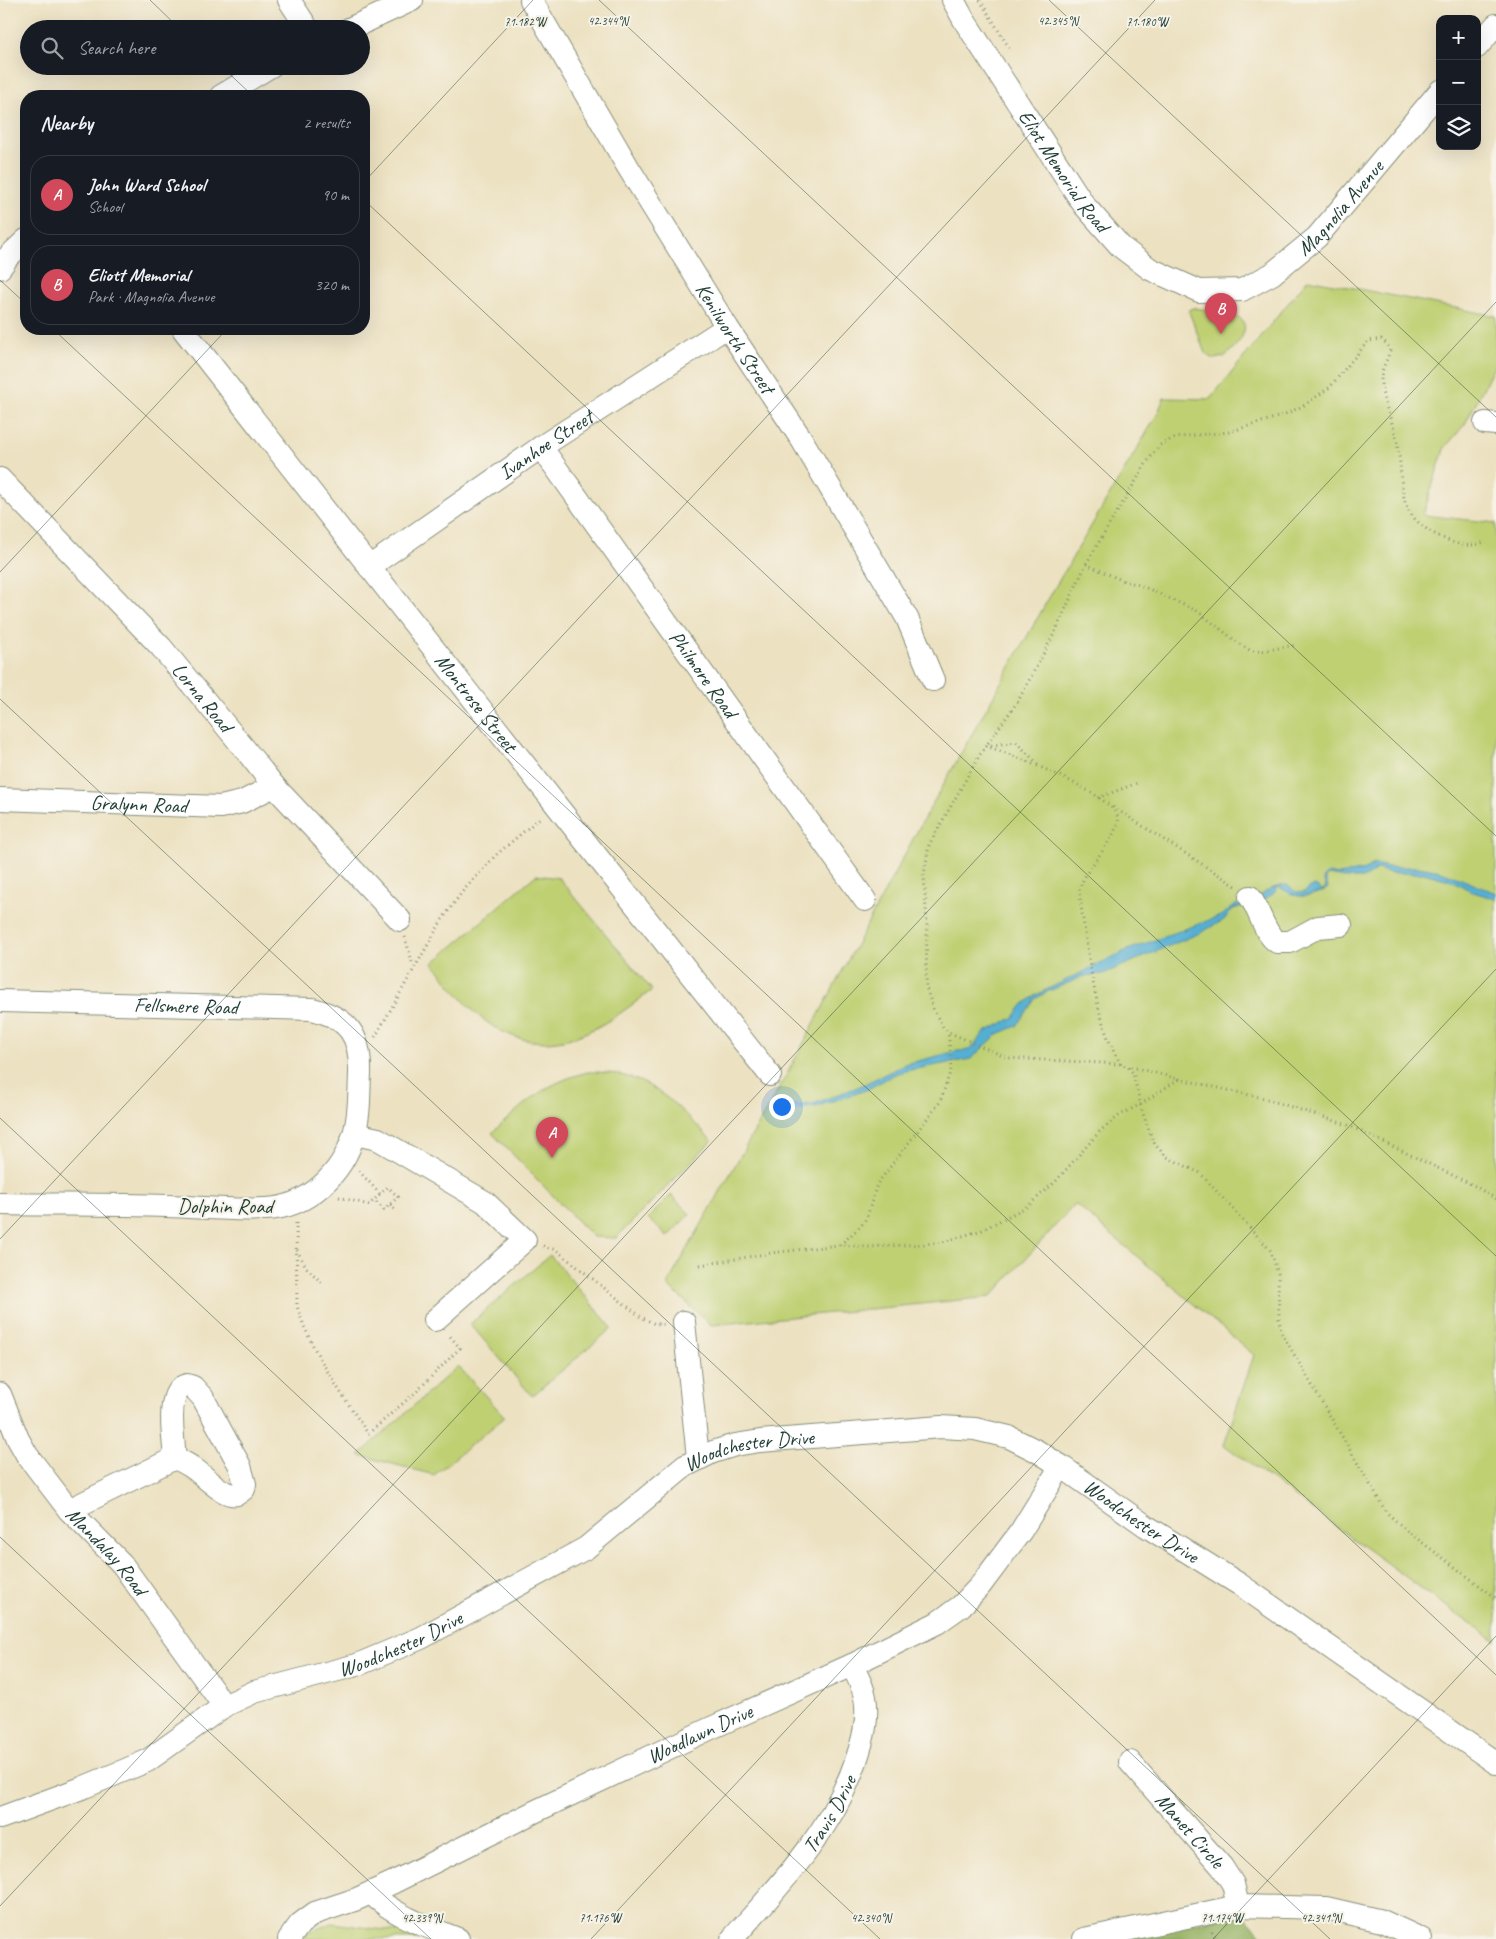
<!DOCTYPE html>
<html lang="en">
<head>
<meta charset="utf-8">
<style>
	body { margin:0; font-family:Caveat,sans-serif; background:#20242c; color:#f1f3f6 }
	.controls { position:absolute; right:15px; top:15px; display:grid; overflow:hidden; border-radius:10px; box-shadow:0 5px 20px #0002 }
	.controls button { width:45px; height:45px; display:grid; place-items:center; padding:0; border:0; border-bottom:1px solid #363941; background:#171b24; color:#f1f3f6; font:25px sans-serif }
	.you { position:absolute; left:781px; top:1106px; width:18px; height:18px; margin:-12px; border:4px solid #fff; border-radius:50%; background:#1a73e8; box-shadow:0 0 0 8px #1a73e833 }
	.badge { display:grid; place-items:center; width:32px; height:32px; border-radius:50%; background:#d1495b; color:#fff; font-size:16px; font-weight:700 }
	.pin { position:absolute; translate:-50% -41px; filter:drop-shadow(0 1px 2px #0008) }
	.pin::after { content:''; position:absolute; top:26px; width:18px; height:15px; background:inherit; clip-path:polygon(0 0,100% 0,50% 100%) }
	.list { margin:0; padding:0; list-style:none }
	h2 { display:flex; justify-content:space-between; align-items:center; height:65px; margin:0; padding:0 20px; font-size:21px }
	h2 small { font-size:16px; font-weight:400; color:#9ea1a6 }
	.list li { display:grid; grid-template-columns:32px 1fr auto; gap:15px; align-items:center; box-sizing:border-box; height:80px; margin:0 10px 10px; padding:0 10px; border:1px solid #363941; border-radius:20px }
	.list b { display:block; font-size:19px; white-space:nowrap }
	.list p { margin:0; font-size:16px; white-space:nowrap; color:#9ea1a6 }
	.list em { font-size:16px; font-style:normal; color:#9ea1a6 }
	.icon { flex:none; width:28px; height:28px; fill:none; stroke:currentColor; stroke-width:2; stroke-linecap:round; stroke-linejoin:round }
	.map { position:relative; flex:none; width:1496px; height:1939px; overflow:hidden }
	.search { position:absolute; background:#171b24; box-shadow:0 5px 20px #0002; left:20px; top:20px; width:350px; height:55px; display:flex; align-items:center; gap:12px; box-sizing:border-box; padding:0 18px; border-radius:28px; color:#9ea1a6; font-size:19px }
	.panel { position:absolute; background:#171b24; box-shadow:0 5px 20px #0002; left:20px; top:90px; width:350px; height:245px; border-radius:20px }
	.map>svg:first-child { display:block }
	.green { fill:#bfd073; stroke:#6f8654 }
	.forest { fill:#97b265; stroke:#5b784c }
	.water { fill:#55afd3; stroke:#3a7684 }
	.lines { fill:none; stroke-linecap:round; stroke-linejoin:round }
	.minor-casing { stroke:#868f7a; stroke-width:24 }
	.path { stroke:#868f7a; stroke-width:3; stroke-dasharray:1 4; stroke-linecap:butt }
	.minor { stroke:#fff; stroke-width:22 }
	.ticks { fill:none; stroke:#1f3d34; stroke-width:1; stroke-opacity:0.45 }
	.labels { text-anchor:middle; stroke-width:4; stroke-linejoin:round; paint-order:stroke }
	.street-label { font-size:21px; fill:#1f3d34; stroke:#f7f3e8 }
	.ticks-label { font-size:12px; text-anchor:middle; fill:#1f3d34; stroke:#f7f3e8; stroke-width:4; stroke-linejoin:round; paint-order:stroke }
</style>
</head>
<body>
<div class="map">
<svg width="1496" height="1939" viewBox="0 0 1496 1939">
	<rect width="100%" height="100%" fill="#f7f3e8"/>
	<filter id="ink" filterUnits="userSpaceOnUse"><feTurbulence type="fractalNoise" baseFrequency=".02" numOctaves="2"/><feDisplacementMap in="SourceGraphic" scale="10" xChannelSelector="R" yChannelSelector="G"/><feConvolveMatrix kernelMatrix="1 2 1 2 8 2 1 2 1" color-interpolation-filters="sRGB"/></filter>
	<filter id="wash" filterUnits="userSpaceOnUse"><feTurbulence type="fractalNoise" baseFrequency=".0096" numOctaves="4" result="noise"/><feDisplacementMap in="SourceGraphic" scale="20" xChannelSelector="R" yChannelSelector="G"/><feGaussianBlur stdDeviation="1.12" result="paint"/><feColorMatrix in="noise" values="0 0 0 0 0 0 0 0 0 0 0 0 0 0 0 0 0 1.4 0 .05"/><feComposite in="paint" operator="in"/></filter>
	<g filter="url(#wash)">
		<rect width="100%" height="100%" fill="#ece1c1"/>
		<path class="green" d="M1308 279 1496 316V363L1465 424 1444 449 1423 515 1496 523V1641L1465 1620 1224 1445 1254 1355 1075 1204 991 1297 711 1325 667 1285 787 1074 921 824 1054 589 1157 415 1164 398 1210 399Z
			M1193 308C1206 310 1224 310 1236 316 1257 326 1234 349 1224 357L1214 359 1205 353 1189 312 1190 309Z
			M536 875 559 878 652 990C603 1027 555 1063 494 1027 469 1012 451 985 433 963Z
			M588 1072C649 1071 672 1101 712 1141L616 1238 593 1237 492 1133C525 1103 544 1083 588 1072Z
			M671 1195 690 1214 667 1237 648 1218Z
			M550 1255 612 1328 532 1396 470 1324Z
			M458 1366 505 1417 434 1475 359 1455Z
			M332 1923 400 1932 420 1939H304L306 1933Z"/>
		<path class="forest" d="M1243 1914 1266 1939H1111Z"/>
		<path class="water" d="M1374 864 1389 867H1418L1441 871 1496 893V899L1473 892 1453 881 1423 873H1390L1378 869 1365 878H1344L1328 875 1325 878 1328 888 1323 892C1320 892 1317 893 1315 894 1298 899 1293 895 1279 887L1272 895 1261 902 1233 909 1224 920 1200 933 1103 974 1084 976 1045 993 1035 999 1017 1026 998 1034 971 1059 910 1070 895 1074 866 1090 815 1107 770 1114 772 1107 776 1106 813 1104 860 1086 906 1064 957 1051 970 1050 985 1032 1013 1018 1024 1004 1036 995 1125 951 1223 915C1236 902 1239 905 1254 898 1269 892 1268 887 1287 885 1294 890 1296 894 1305 892L1309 887 1315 886 1323 891 1326 887 1323 880 1324 876 1329 873 1339 875 1365 870Z"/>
	</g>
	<g filter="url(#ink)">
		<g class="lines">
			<g class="minor-casing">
				<g id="minor">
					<path d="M289 0 308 29"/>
					<path id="s1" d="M531 0 628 167 727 327 802 440 907 618 933 680"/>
					<path id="s2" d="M953 0 964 20 1084 205 1121 247 1150 269 1199 291 1242 290 1272 274 1317 237 1440 91"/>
					<path d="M349 29 412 0"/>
					<path d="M1477 47 1496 25"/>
					<path d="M221 96 271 66"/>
					<path d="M0 268 8 257 26 240"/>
					<path id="s3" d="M183 329 561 811 770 1075"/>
					<path d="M1485 423 1496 424"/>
					<path id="s4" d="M541 447 865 900"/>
					<path id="s5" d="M0 479 161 647 244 748 274 786 400 920"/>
					<path id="s6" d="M369 567 541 447 727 327"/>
					<path id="s7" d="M0 799 221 807 242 802 274 786"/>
					<path d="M1250 897C1259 909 1265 935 1277 942H1290L1318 927 1341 925"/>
					<path id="s8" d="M0 1001 312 1009C349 1018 361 1036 360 1074 359 1093 360 1115 354 1134 343 1173 308 1208 265 1209 232 1211 199 1207 167 1206 111 1204 55 1205 0 1204"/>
					<path d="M355 1134 378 1139 485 1202 525 1240 435 1320"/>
					<path d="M684 1322 698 1458"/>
					<path id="s9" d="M0 1394 18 1439 27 1455 69 1510 122 1564 224 1706"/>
					<path d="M69 1510 175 1458C181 1461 188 1464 193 1468 204 1475 224 1498 237 1494L244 1489 245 1484 240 1466 203 1398 193 1387 187 1385C164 1390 174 1441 175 1458"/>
					<path id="s10" d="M1130 1762 1222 1867 1233 1884 1238 1906"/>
					<path id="s11" d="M0 1818 82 1788 147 1761 224 1706 254 1692 357 1665 421 1638 586 1548 685 1466 713 1452 735 1445 760 1441 941 1427 975 1429 1009 1437 1037 1451 1061 1466 1146 1526 1239 1584 1496 1763"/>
					<path d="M371 1893C394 1916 428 1927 458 1939"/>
					<path id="s12" d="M289 1939 300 1924 315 1913 357 1899 394 1882 536 1811 709 1729 852 1665 937 1623 961 1606 980 1586 1021 1531 1061 1466"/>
					<path id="s13" d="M732 1939C781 1884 832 1831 856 1761 863 1740 869 1719 865 1697 863 1686 857 1676 852 1665"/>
					<path d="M1084 1939 1238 1906 1326 1908 1382 1921 1421 1939"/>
				</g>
			</g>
			<path class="path" d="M980 0 1011 51
				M1086 564 1121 580 1140 585 1197 611 1240 644 1251 651H1262L1296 645
				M1038 764 1016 742 986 746 1018 701 1054 634 1086 564 1147 462 1160 445 1172 439 1187 436 1229 432 1278 417 1303 406 1330 387 1368 341 1381 339 1387 344 1390 350C1388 360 1381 368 1381 379 1381 400 1392 418 1396 438 1407 485 1390 514 1443 538 1457 545 1470 548 1484 542
				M1098 798 1137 783
				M1113 807 1236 886
				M405 937 414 969
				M375 1037 442 920 462 892 496 855 541 817
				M1121 1064C1094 1024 1087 941 1079 892 1081 873 1112 845 1118 822 1124 797 1008 753 986 746L979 756 929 845 924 875 927 925 926 987 934 1011 943 1027 948 1032 1008 1058 1121 1064 1128 1067 1133 1073 1142 1111 1153 1141 1158 1148 1167 1157 1200 1173 1271 1251 1278 1274 1279 1319 1281 1332 1386 1512 1407 1531 1496 1598
				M1179 1079 1263 1098 1348 1125 1475 1186 1496 1199
				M359 1171 380 1194 388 1187 398 1197 384 1210 374 1200
				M339 1197 369 1205 380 1194
				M390 1205 395 1210
				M296 1223 297 1306C311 1353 342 1393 368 1434L417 1391 460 1348 449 1335
				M840 1245 861 1226 867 1217 877 1184 940 1102 952 1067 948 1032
				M543 1246 556 1250 641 1317 655 1324H666
				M297 1250 306 1267 323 1284
				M700 1265 771 1253 839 1245 870 1247 924 1244 943 1242 982 1230 1028 1206 1056 1181 1100 1131 1120 1115 1141 1104 1179 1079 1128 1066
				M1212 1931 1217 1939"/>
			<use href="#minor" class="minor"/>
		</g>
	</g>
	<path class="ticks" d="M150 0 180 29M599 0 1496 836M1049 0 1496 417M221 66 253 96M364 182 533 0M364 200 1496 1256M0 280 26 304M53 329 1496 1675M0 572 227 329M0 699 1330 1939M0 1118 880 1939M0 1239 1155 0M0 1537 431 1939M0 1906 1496 302M591 1939 1496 969M1213 1939 1496 1636"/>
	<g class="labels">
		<g class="street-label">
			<text dy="7" stroke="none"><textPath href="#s2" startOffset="204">Eliot Memorial Road</textPath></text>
			<text dy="7" stroke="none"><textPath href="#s2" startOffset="562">Magnolia Avenue</textPath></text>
			<text dy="7" stroke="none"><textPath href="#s1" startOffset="395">Kenilworth Street</textPath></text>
			<text dy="7" stroke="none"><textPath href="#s6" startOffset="215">Ivanhoe Street</textPath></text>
			<text dy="7" stroke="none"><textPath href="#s4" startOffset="279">Philmore Road</textPath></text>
			<text dy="7" stroke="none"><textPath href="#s5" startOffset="298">Lorna Road</textPath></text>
			<text dy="7" stroke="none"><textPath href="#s3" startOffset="475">Montrose Street</textPath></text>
			<text dy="7" stroke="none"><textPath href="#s7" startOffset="139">Gralynn Road</textPath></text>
			<text dy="7" stroke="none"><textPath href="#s8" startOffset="186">Fellsmere Road</textPath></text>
			<text x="225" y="1213">Dolphin Road</text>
			<text dy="7" stroke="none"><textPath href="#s11" startOffset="845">Woodchester Drive</textPath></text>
			<text dy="7" stroke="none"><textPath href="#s11" startOffset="1265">Woodchester Drive</textPath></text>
			<text dy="7" stroke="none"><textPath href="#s9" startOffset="192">Mandalay Road</textPath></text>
			<text dy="7" stroke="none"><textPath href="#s11" startOffset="440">Woodchester Drive</textPath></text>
			<text dy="7" stroke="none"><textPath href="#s12" startOffset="462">Woodlawn Drive</textPath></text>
			<text dy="7" stroke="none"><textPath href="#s13" startOffset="159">Travis Drive</textPath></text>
			<text dy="7" stroke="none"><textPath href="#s10" startOffset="91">Manet Circle</textPath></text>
		</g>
	</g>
	<g class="ticks-label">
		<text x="608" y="25">42.344°N</text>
		<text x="1058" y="25">42.345°N</text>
		<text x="525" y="26">71.182°W</text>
		<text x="1147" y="26">71.180°W</text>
		<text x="600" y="1922">71.176°W</text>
		<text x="1222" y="1922">71.174°W</text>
		<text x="422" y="1922">42.339°N</text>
		<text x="871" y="1922">42.340°N</text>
		<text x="1321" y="1922">42.341°N</text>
	</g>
</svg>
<div class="controls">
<button>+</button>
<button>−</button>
<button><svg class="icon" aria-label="layers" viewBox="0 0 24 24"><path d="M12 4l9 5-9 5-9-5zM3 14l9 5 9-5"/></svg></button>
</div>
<div class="you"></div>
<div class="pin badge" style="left:552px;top:1158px">A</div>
<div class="pin badge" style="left:1221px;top:334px">B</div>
<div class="search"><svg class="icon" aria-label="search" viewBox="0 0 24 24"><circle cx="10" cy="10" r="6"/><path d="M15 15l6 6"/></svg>Search here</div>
<section class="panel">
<h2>Nearby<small>2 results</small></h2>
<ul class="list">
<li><span class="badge">A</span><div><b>John Ward School</b><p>School</p></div><em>90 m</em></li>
<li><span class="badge">B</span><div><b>Eliott Memorial</b><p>Park · Magnolia Avenue</p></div><em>320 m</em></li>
</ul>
</section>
</div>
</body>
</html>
